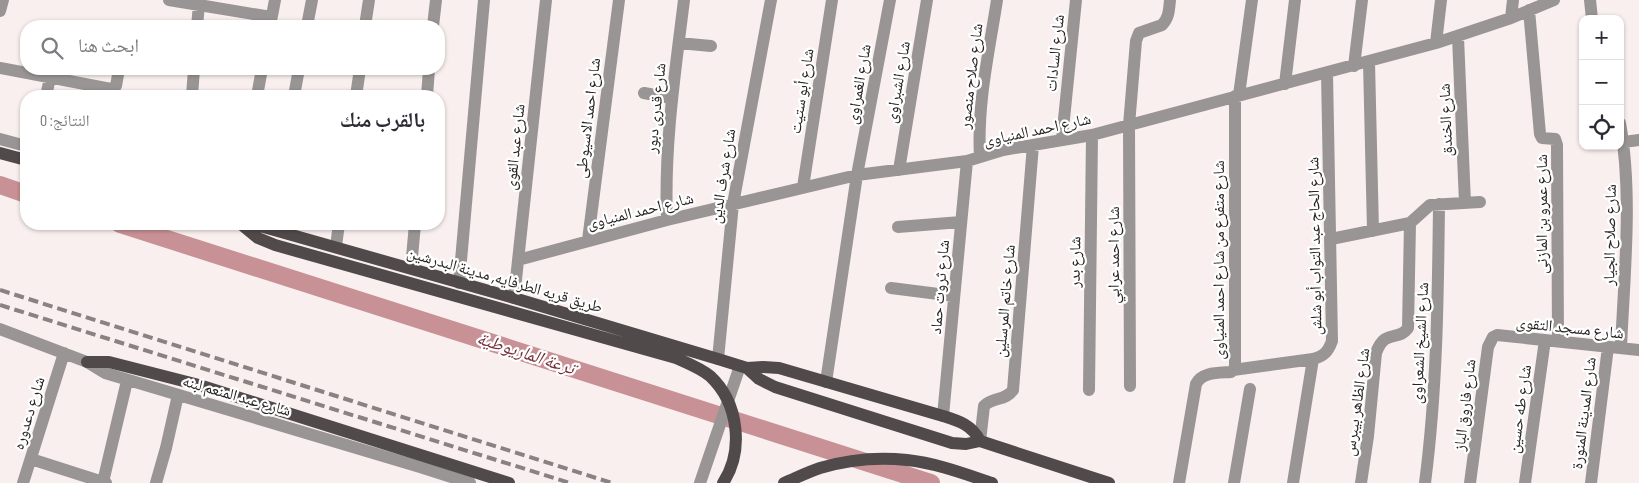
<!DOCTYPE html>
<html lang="ar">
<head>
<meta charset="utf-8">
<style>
	body { margin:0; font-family:"Sofia Sans Condensed","Noto Naskh Arabic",sans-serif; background:#f7f7f7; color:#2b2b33; direction:rtl }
	.controls { position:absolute; right:15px; top:15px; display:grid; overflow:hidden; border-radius:10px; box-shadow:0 1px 4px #0004 }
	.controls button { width:45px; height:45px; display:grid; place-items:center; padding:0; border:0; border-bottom:1px solid #e1e1e2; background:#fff; color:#2b2b33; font:25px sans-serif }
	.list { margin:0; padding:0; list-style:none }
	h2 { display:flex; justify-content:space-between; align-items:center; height:65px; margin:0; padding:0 20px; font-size:21px }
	h2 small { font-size:16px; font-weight:400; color:#7c7c81 }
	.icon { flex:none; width:28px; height:28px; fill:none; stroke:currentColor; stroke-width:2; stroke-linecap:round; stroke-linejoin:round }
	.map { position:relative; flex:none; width:1639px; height:483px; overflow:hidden; direction:ltr }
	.search { position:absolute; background:#fff; box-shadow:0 1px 4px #0004; left:20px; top:20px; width:425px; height:55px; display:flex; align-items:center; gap:12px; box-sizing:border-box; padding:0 18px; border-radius:20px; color:#7c7c81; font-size:19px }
	.panel { position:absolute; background:#fff; box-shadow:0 1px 4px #0004; left:20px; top:90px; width:425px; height:140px; border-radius:20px; direction:rtl }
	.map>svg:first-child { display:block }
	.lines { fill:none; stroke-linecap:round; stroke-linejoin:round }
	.canal { stroke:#c89195; stroke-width:18 }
	.minor { stroke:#999595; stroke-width:12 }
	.major { stroke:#514a4b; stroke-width:12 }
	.rail { stroke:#898282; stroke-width:4; stroke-dasharray:10 5; stroke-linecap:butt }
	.labels { text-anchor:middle; stroke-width:4.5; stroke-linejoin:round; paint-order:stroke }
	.street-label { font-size:16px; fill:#272323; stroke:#fff }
	.water-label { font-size:18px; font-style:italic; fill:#752f39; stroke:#fff }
</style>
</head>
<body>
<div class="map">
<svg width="1639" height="483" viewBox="0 0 1639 483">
	<rect width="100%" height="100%" fill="#f9efef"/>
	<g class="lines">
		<path class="canal" d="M0 185 26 194
			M120 224 931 483"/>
		<path class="minor" d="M169 0 271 17
			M1590 0 1592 19
			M1529 10 1540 134 1542 138 1555 139 1557 145 1558 341
			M0 11 3 0
			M1511 18 1513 0
			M197 26 199 5
			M270 26 275 0
			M307 26 312 0
			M365 26 369 0
			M433 26 436 0
			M1458 37 1465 203
			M679 43 711 46
			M1436 43 1441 0
			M1369 62 1373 231
			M1354 66 1362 0
			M0 68 111 89 116 86 119 69
			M1285 84 1295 0
			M644 93 671 98
			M1239 95 1252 0
			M46 96 50 78
			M192 96 194 69
			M257 96 262 69
			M294 96 299 69
			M356 96 360 69
			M427 96 429 69
			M1620 123C1633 195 1624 275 1621 348
			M0 139 26 146
			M1062 139 1076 0
			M1624 142 1639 140
			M980 157C977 104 989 52 997 0
			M899 170 927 0
			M803 187 832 0
			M667 220C664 146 675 73 684 0
			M898 227 961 222
			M1331 239 1410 223 1430 205 1480 202
			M588 240 619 0
			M336 246 339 224
			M518 260 667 220 857 175 967 161 1003 150 1092 135 1436 43 1511 18 1554 0
			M411 268 415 224
			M459 283 484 0
			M891 288 954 296
			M514 298 546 0
			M0 329 87 362 105 373 420 467 470 483
			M718 359 733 204 771 0
			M1233 370 1313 359C1324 356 1328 352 1332 341L1327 73
			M826 382 857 175 890 0
			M1130 386 1129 125 1136 41 1139 33 1162 25C1169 18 1169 10 1170 0
			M1089 390 1092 135
			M943 416 967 161
			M980 441 984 406C992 397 1006 401 1013 390L1033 145
			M31 459 106 483
			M103 482 127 381
			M23 483 64 353
			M156 483 166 448 178 395
			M700 483 740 366
			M1179 483 1196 384C1202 372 1218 373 1231 372L1233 370 1235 367V96
			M1234 483 1250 389
			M1293 483 1313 359
			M1361 483 1368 436 1376 353C1385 328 1398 342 1408 328L1410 223
			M1425 483C1437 390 1438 298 1439 204
			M1470 483 1488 347 1493 337 1497 335 1639 350
			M1525 483 1545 340
			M1591 483 1608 347"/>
		<path class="major" d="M0 153 26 160
			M241 224 258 238 275 245 676 358C687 363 700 368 710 376 739 403 744 451 723 483
			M253 224 514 298 718 359 747 368 759 379 775 387 952 443 966 444 980 441 1109 483
			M87 362H109L199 385 509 483
			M747 368 763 367 779 368 943 416C959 421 972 425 980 441
			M784 483C796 478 808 472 820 468 847 460 879 457 907 460 936 463 965 474 992 483"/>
		<path class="rail" d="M0 290 612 483
			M0 305 570 483"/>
	</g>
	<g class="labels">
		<g class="street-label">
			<text transform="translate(1054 53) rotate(-84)" y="6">شارع السادات</text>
			<text transform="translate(970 76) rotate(-83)" y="6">شارع صلاح منصور</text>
			<text transform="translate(897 82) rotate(-80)" y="6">شارع الشبراوى</text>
			<text transform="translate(858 84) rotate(-80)" y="6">شارع الغمراوى</text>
			<text transform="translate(801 91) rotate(-81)" y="6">شارع أبو ستيت</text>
			<text transform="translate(655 108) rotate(-84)" y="6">شارع قدرى دبور</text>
			<text transform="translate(587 118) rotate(-83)" y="6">شارع احمد الاسيوطى</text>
			<text transform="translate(1445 120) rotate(-92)" y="6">شارع الخندق</text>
			<text transform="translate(1037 129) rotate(-12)" y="6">شارع احمد المنياوى</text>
			<text transform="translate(514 147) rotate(-84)" y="6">شارع عبد القوى</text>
			<text transform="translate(722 176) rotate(-81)" y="6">شارع شرف الدين</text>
			<text transform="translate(640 210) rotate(-14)" y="6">شارع احمد المنياوى</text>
			<text transform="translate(1541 214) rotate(-90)" y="6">شارع عمرو بن المازنى</text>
			<text transform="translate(1609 235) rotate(-89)" y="6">شارع صلاح الجيار</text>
			<text transform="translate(1314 246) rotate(-91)" y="6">شارع الحاج عبد التواب أبو شلش</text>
			<text transform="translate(1113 255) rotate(-90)" y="6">شارع احمد عرابي</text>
			<text transform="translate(1218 260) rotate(-90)" y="6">شارع متفرع من شارع احمد المنياوى</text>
			<text transform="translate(1074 262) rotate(-89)" y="6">شارع بدر</text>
			<text transform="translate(505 279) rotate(16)" y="6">طريق قريه الطرفايه, مدينة البدرشين</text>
			<text transform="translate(939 287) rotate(-85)" y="6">شارع ثروت حماد</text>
			<text transform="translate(1004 301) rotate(-85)" y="6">شارع خاتم المرسلين</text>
			<text transform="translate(1570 327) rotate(6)" y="6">شارع مسجد التقوى</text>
			<text transform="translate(1419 343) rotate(-87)" y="6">شارع الشيخ الشعراوى</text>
			<text transform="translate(237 395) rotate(16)" y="6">شارع عبد المنعم لبنه</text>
			<text transform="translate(1356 402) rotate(-82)" y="6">شارع الظاهر بيبرس</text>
			<text transform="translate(1464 405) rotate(-83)" y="6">شارع فاروق الباز</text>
			<text transform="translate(1519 409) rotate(-82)" y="6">شارع طه حسين</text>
			<text transform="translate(28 413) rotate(-73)" y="6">شارع دعدوره</text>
			<text transform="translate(1583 413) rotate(-83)" y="6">شارع المدينة المنورة</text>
		</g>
		<g class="water-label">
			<text transform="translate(526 353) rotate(18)" y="6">ترعة الماريوطية</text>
		</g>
	</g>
</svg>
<div class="controls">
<button>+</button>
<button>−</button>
<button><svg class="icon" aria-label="locate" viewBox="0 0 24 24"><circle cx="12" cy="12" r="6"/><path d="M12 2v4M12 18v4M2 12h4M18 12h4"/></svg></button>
</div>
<div class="search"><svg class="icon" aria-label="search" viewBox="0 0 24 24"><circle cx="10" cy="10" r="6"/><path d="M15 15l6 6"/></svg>ابحث هنا</div>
<section class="panel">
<h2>بالقرب منك<small>النتائج: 0</small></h2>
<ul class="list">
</ul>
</section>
</div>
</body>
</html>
